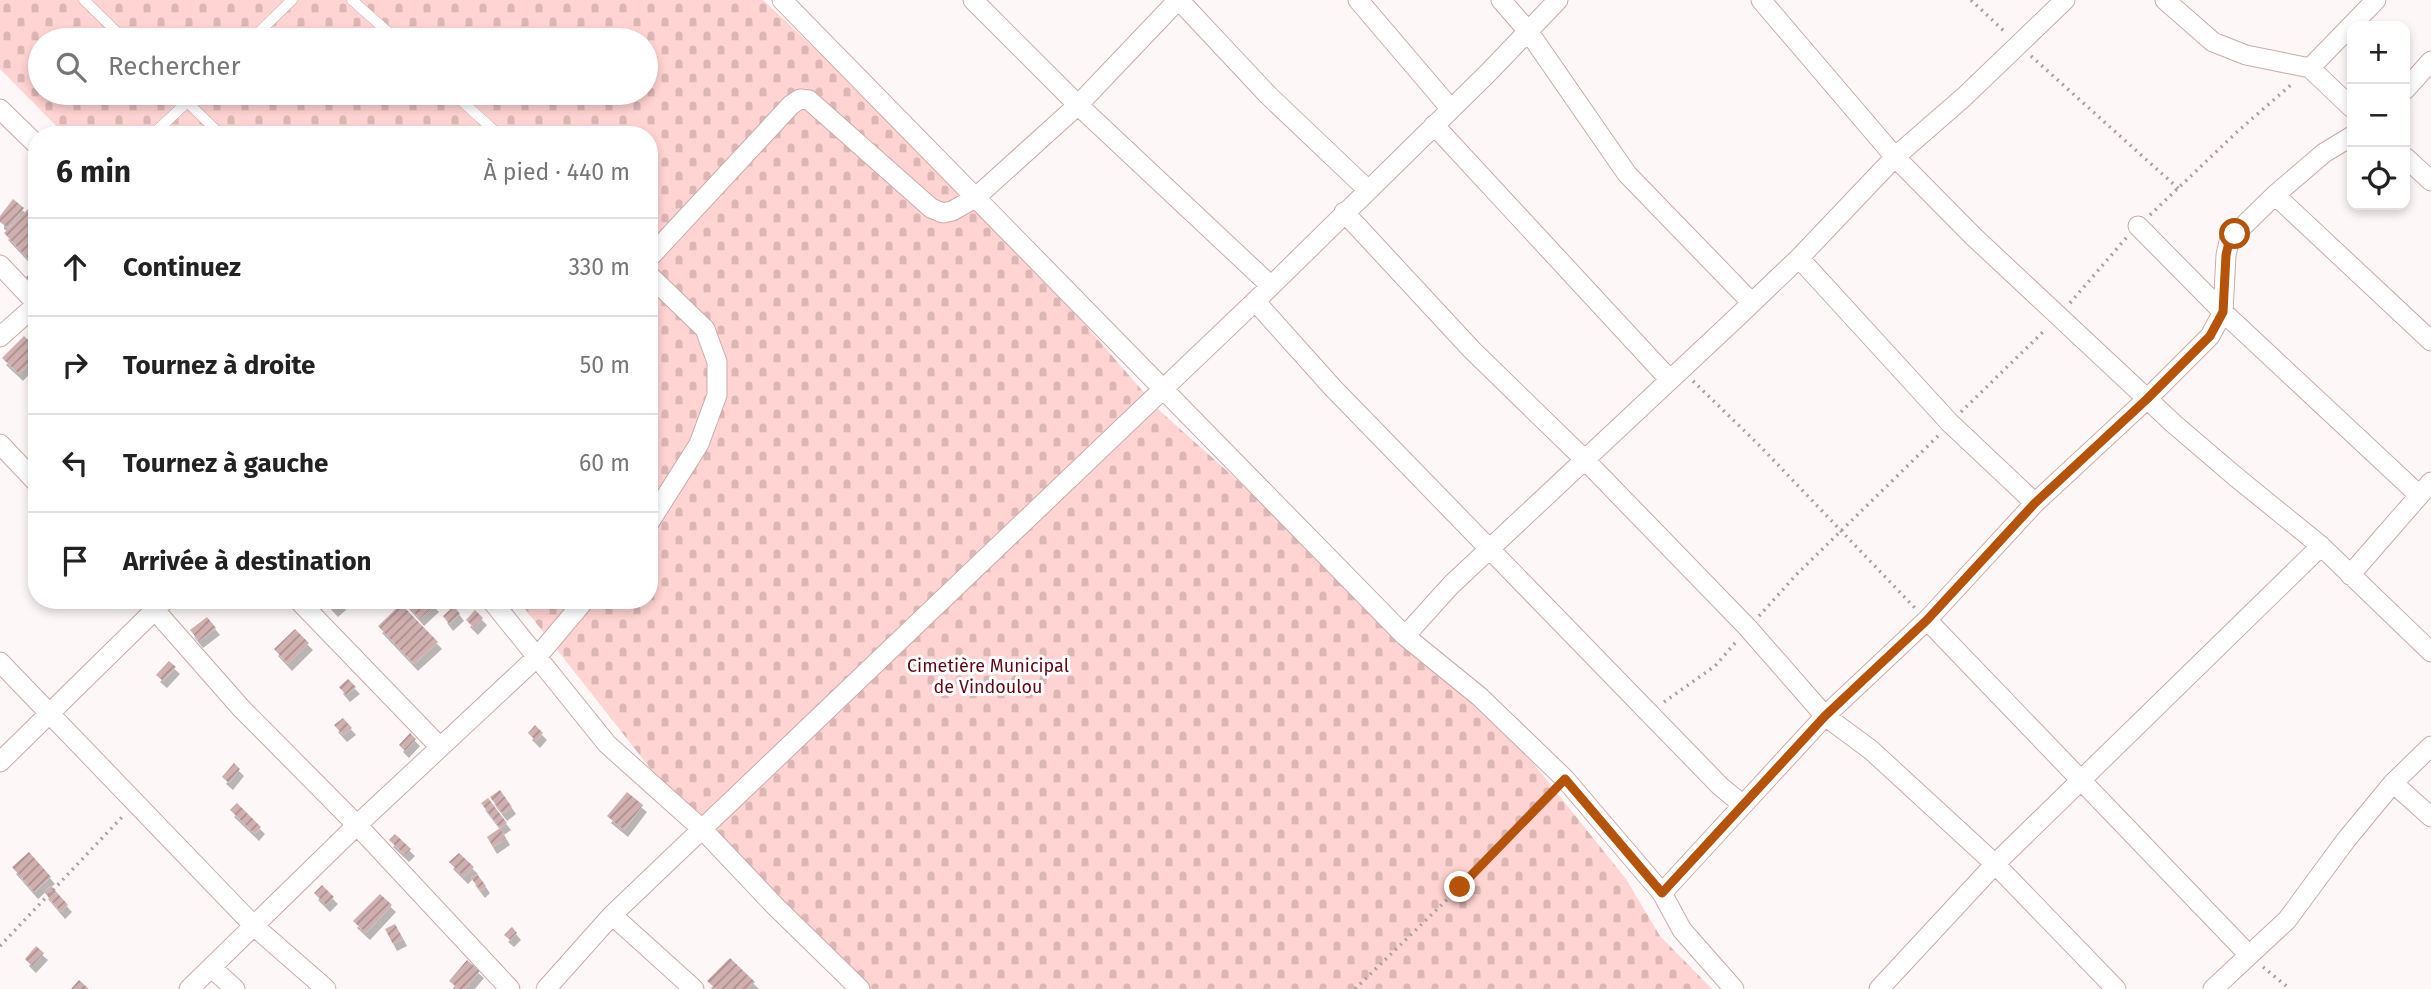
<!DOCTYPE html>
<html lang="fr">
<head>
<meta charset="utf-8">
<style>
	body { margin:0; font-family:"Fira Sans",sans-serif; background:#f6f6f6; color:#222 }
	.controls { position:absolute; right:21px; top:21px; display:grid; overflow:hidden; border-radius:14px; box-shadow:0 4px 10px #0003 }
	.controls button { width:63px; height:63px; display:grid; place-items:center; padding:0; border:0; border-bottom:2px solid #e0e0e0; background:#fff; color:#222; font:35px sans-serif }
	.stop { position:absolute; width:21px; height:21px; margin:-16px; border:5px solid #b45309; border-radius:50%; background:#fff }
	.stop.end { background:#b45309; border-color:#fff; box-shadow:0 2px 7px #0008 }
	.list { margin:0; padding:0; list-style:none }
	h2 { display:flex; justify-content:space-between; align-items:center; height:91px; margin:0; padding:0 28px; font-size:30px }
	h2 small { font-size:23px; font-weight:400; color:#767676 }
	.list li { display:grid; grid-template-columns:46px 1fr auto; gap:21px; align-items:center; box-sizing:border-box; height:98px; padding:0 28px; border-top:2px solid #e0e0e0 }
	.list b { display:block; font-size:26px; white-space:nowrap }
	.list em { font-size:23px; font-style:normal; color:#767676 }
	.icon { flex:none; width:38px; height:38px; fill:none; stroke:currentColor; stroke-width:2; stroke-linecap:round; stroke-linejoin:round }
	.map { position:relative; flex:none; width:2431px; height:989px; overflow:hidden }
	.search { position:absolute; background:#fff; box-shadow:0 4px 10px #0003; left:28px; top:28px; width:630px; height:77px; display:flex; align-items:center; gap:18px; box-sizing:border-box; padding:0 24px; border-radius:38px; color:#767676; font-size:26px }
	.panel { position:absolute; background:#fff; box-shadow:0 4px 10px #0003; left:28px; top:126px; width:630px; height:483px; border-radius:28px }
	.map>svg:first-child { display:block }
	.cemetery { fill:url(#cemetery-stones); fill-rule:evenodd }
	.building { fill:url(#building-hatch); filter:url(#shadow) }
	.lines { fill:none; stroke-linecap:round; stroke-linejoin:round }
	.service-casing { stroke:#cbaba9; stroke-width:11 }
	.minor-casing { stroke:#cbaba9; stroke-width:21 }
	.path { stroke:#a9a09f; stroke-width:3.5; stroke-dasharray:2 5; stroke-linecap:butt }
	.service { stroke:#fff; stroke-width:10 }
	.minor { stroke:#fff; stroke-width:19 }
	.route { stroke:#b45309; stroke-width:9 }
	.labels { text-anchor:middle; stroke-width:6; stroke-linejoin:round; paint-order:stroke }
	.park-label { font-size:18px; fill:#610513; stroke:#fff }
</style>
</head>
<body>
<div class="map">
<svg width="2431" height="989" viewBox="0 0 2431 989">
	<defs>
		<pattern id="cemetery-stones" width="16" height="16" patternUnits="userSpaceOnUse" patternTransform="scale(1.75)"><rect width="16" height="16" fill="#ffd4d2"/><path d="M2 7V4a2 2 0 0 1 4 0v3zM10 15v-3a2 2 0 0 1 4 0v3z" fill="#dbb6b4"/></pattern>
		<pattern id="building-hatch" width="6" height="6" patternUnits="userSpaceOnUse" patternTransform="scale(1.75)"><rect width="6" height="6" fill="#d0b0ae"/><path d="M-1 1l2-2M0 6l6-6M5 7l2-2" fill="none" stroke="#aa8f8e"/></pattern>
		<filter id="shadow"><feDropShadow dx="4" dy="7" stdDeviation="0" flood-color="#0004"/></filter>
	</defs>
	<rect width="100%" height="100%" fill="#fef7f7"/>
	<path class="cemetery" d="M0 0H763L975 198 1160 411 1480 697 1626 879 1660 936 1712 989H856L690 819 518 600H649V135H65L0 69ZM40 40H646V93H40Z"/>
	<path class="building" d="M13 199 24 208 8 228 0 222V216Z
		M29 208 37 216V268L4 233Z
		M33 271 37 275 35 288 26 277Z
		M24 336 37 348V355L19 374 2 358Z
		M325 600H340L342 603 334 610Z
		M407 600H430L435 605 420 619 405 602Z
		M401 604 438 642 414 664 378 626Z
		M454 606 460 614 449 624 443 616Z
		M475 610 483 618 474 628 466 620Z
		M207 617 216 628 199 641 190 630Z
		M295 629 309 643 288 664 274 649Z
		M169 661 176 667 163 681 156 675Z
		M348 679 356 687 346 695 339 687Z
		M343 718 352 728 343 735 334 725Z
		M535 725 543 733 536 741 528 733Z
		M410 733 416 739 405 751 399 745Z
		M234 763 240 769 229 783 222 777Z
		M500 790 512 807 503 814 490 797Z
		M627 792 643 805 624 830 607 816Z
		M488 798 507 823 500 828 481 803Z
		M237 803 261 827 255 834 230 810Z
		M500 828 506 838 493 847 487 837Z
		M395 834 411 849 405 855 389 840Z
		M29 852 51 877 34 892 12 867Z
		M459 853 474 867 464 877 449 862Z
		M477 874 486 886 481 891 471 878Z
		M322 885 334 897 326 905 314 893Z
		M51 886 68 905 61 912 44 892Z
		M380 894 392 905 366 933 353 921Z
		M395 924 403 939 393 944 385 929Z
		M512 927 517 933 510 940 504 935Z
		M36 946 44 953 32 966 25 959Z
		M730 958 755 982 748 989H716L707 981Z
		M467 960 480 971 465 989H459L449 981Z
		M79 980 89 989H71Z"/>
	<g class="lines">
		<g class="service-casing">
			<path id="service" d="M84 0 125 40
				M352 0 397 40
				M251 40 292 0
				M178 93 221 135
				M453 93 499 135
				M152 135 197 93"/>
		</g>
		<g class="minor-casing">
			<path id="minor" d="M782 0 1405 636 1480 697 1565 779 1662 893 1682 930 1734 989
				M973 0 1078 105 1271 286
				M1179 0 1268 95 1368 190
				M1358 0 1451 109
				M1501 0 1528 31 1627 174 1752 303
				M1761 0 1895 157 1974 237 2174 424 2236 477 2321 546 2431 652
				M2165 0 2213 42 2246 55 2310 68 2352 108
				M2310 68 2376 0
				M2405 90 2431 61
				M0 109 37 145
				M1434 125 1670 380
				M2405 157 2431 181
				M2275 195 2431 341
				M1344 212 1472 350 1586 461 1748 628 1825 716 1871 750 1995 864 2116 989
				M2138 226 2223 312 2419 495
				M649 258 791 105 800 99 809 100 931 208 943 213 952 211 975 198 1078 105 1178 0
				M1799 258 1950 423 2035 503
				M0 265 37 304
				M649 275 705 329 717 362V395L699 444 649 523
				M1255 301 1333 388 1720 786 1743 805
				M0 337 37 304
				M0 444 37 483
				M2350 575 2431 482
				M146 600 241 708 357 825 510 989
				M298 600 440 747
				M491 600 607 744 703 830 776 907 860 989
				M1927 620 2248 954
				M1405 636 1451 585 1734 320 1799 258 1895 157 1964 97 2065 0
				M0 662 255 927 326 989
				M0 762 164 601
				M2393 783 2431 817
				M1662 893 1825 716 1927 620 2035 503 2147 399 2210 336 2223 312 2226 255 2229 242 2235 234 2275 195 2324 153 2352 136
				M612 915 694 989
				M212 968 235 989
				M189 989 357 825 537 657 585 600
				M546 989 612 915 1271 286 1488 73 1558 0
				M1879 989 1995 864 2321 546
				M2213 989 2287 920 2346 840 2393 783 2431 746"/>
		</g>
		<path class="path" d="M1971 0 2005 32
			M2031 56 2179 189
			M2150 215 2238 131 2293 83
			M2070 303 2127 237
			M1693 381 1758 444 1915 608
			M1961 412 2046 329
			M1759 616 1797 574 1939 435
			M1664 702 1715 666 1736 642
			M0 946 124 815
			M2263 967 2290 989
			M1355 989 1460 887 1553 790"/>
		<use href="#service" class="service"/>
		<use href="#minor" class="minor"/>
	</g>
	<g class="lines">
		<path class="route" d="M1460 887 1565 779 1662 893 1825 716 1927 620 2035 503 2147 399 2210 336 2223 312 2226 255 2229 242 2235 234"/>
	</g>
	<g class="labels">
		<g class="park-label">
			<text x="988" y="672">Cimetière Municipal<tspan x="988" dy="21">de Vindoulou</tspan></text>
		</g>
	</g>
</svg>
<div class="controls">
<button>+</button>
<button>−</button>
<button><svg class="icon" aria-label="locate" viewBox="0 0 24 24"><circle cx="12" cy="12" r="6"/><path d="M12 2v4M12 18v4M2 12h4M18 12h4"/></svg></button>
</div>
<div class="stop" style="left:2235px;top:234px"></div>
<div class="stop end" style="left:1460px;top:887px"></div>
<div class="search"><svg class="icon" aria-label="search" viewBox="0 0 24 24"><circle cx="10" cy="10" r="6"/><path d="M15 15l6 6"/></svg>Rechercher</div>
<section class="panel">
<h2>6 min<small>À pied · 440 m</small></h2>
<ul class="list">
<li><svg class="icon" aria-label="ahead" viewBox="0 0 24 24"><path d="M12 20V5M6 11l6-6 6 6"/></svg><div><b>Continuez</b></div><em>330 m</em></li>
<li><svg class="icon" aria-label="right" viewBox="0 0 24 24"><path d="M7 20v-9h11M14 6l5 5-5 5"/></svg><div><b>Tournez à droite</b></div><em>50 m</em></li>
<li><svg class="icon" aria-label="left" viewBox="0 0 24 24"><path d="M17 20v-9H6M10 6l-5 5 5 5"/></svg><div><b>Tournez à gauche</b></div><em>60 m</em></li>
<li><svg class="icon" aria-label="arrive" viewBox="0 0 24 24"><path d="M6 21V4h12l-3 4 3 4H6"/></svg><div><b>Arrivée à destination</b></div></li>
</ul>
</section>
</div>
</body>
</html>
